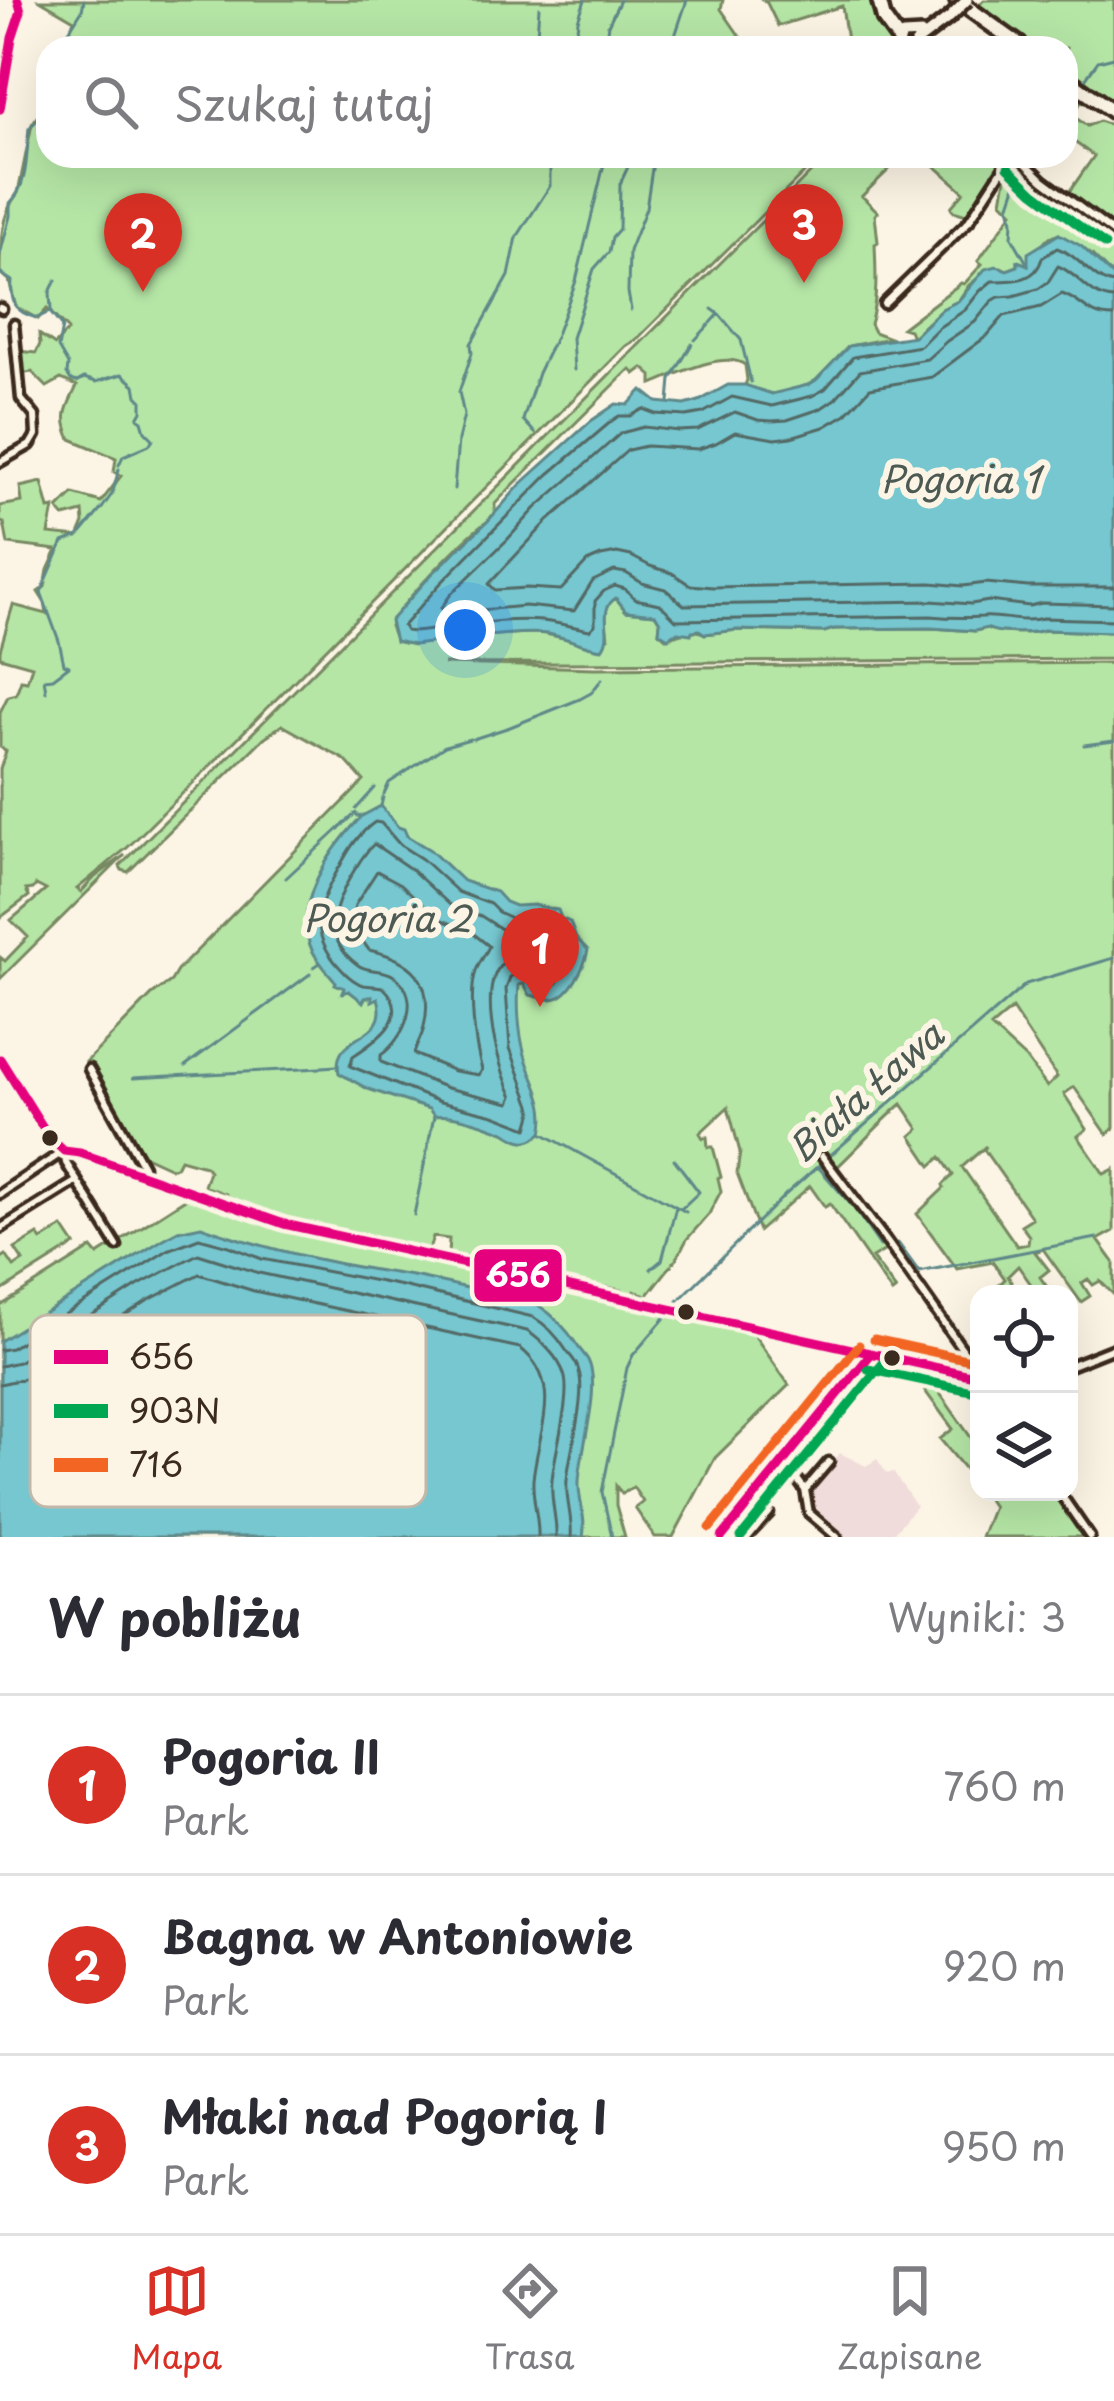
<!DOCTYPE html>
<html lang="pl">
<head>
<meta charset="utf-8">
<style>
	body { margin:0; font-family:"Playpen Sans",sans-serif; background:#f2f2f3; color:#2b2b33 }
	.controls { position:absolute; right:36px; bottom:36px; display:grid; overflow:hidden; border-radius:24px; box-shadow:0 12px 48px #0002 }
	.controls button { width:108px; height:108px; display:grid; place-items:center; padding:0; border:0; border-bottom:3px solid #e1e1e2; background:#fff; color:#2b2b33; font:60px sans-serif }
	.you { position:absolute; left:465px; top:630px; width:42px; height:42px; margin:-30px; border:9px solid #fff; border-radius:50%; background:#1a73e8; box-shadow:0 0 0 18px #1a73e833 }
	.badge { display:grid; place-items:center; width:78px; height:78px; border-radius:50%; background:#d93025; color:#fff; font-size:39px; font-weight:700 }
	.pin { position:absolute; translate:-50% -99px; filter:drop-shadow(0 3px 6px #0008) }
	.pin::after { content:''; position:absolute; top:63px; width:42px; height:36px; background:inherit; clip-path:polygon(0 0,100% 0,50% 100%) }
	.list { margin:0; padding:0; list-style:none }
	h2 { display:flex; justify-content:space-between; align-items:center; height:156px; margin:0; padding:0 48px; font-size:51px }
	h2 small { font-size:39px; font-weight:400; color:#7c7c81 }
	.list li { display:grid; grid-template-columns:78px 1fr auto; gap:36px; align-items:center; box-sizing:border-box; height:180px; padding:0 48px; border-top:3px solid #e1e1e2 }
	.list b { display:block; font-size:45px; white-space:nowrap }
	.list p { margin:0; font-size:39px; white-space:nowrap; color:#7c7c81 }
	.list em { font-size:39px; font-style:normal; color:#7c7c81 }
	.icon { flex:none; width:66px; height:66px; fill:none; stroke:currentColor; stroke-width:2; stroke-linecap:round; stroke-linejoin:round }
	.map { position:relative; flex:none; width:1114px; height:1537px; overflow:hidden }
	.search { position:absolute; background:#fff; box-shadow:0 12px 48px #0002; left:36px; right:36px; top:36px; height:132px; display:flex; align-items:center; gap:30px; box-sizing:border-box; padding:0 42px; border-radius:36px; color:#7c7c81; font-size:45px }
	.sheet { height:696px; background:#fff }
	nav { display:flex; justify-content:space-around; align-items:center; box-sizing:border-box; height:168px; border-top:3px solid #e1e1e2; background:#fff; font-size:33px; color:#7c7c81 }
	nav a { display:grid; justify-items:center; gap:6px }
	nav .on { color:#d93025 }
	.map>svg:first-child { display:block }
	.built { fill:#f0dcda }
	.green { fill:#b5e6a6; stroke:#788862; stroke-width:3; fill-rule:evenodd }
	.water { fill:#76c7d0; stroke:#5e8889; stroke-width:3 }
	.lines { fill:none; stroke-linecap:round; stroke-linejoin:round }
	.shore { stroke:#536965; stroke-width:3 }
	.stream { stroke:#5e8889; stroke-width:3 }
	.minor-casing { stroke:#3b2a1e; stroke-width:15 }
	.major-casing { stroke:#3b2a1e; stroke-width:18 }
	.highway-casing { stroke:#3b2a1e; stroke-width:21 }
	.minor { stroke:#fcf5e5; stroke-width:6 }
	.major { stroke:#fcf5e5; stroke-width:9 }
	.highway { stroke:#fcf5e5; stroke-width:12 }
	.major-bridge-casing { stroke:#3b2a1e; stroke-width:18; stroke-linecap:butt }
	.major-bridge { stroke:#fcf5e5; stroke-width:9 }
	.bus-1-casing { stroke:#fcf5e5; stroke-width:18 }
	.bus-2-casing { stroke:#fcf5e5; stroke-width:18 }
	.bus-3-casing { stroke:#fcf5e5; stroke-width:18 }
	.bus-1 { stroke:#e5007d; stroke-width:9 }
	.bus-2 { stroke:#00a651; stroke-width:9 }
	.bus-3 { stroke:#f26522; stroke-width:9 }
	.bus-dot { fill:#3b2a1e; stroke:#fcf5e5; stroke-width:4.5 }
	.labels { text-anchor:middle; stroke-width:12; stroke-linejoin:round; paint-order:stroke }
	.water-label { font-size:36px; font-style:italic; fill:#4d5953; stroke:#fcf5e5 }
	.key { fill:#fcf5e5; stroke:#c2b8a9; stroke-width:3 }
	.key-label { font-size:33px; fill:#3b2a1e }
	.line-badge { stroke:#fcf5e5; stroke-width:4.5 }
	.badge-label { font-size:33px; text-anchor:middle; font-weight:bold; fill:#fff }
</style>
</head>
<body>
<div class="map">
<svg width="1114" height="1537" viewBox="0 0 1114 1537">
	<rect width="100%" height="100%" fill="#fcf5e5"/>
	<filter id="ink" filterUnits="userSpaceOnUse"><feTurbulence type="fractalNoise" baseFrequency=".00833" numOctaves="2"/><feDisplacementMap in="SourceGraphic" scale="24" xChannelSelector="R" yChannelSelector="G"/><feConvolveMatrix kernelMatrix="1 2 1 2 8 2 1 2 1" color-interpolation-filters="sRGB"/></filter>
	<g filter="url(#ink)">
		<path class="built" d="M840 1453 866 1466 877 1459 887 1474 893 1472 916 1506 890 1537H842L811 1512 808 1495Z"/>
		<path class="green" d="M40 0H723L721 9 748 48H64L74 20Z
			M763 0H878L898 48H848L842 6 778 26 767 3Z
			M984 0H1114V109L1066 75V48H1029L975 9Z
			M1066 91 1081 102 1073 116 1087 126 1099 121 1114 126V229L1067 195 1094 156 1073 141 1066 149Z
			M48 109V156H821L637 339 626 346 194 782 127 848 77 889 81 892 95 877 125 855 0 979V957L5 961 28 937 11 920 46 890 36 885 33 889 26 890 29 896 0 918V769L6 751 0 747V712L8 696 16 694 21 680 27 681 32 666 0 657V650L13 605 47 614 45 603 38 592 45 587 48 570 57 550 8 544 4 523 0 522V506L22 502 20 487 42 482 49 509 54 508 49 534 78 537 84 523 83 512 64 517 58 509 73 494 101 502 121 476 114 472 116 458 71 439C60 415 67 408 77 386L61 379 47 387 32 372 20 374 18 351 36 353 40 344 39 334 55 345 68 330 47 309 38 319 16 307 9 281 0 273C0 247 0 214 18 193L32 124 39 114Z
			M827 156H903L862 196 878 212 875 215 878 242 875 244C876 271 878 299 870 324L874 332 890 338 849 346 816 381 808 385 782 393 765 394 745 385 747 380 745 365C724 350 675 375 652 384V376L643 368 635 374 630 369 513 485 495 504V512L488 521C466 536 400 603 390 626L396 641C424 650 449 630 474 649L475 638 478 636 526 633H541L572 640 608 638C607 623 600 605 616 598L626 611 655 614 660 622 659 632 666 638C679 635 692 626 705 634L737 630 824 632 834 629 931 628 975 631 987 628C997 634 1032 634 1044 630L1114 632V659L443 664 595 668 1114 663V1128L1107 1134 1074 1087 1064 1094 1087 1129 1078 1136 1104 1174 1114 1169V1231L1098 1240 1114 1262V1295L1100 1281 1093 1285 1088 1279 1082 1283 1090 1296 1081 1302 1043 1249 1035 1252 1049 1270 1040 1277 1052 1294H1038L1018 1266 1008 1276 1019 1294H995L993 1291 1005 1279 993 1262 957 1269 917 1214 944 1188 943 1185 953 1175 941 1157 931 1166 911 1136 919 1129 902 1104C876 1126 860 1146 835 1169L889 1248 872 1258 896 1290 892 1293 830 1204 825 1207 810 1186 759 1231 737 1173 740 1152 728 1107 700 1133 703 1138 707 1137 708 1147H713L721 1177 718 1178 721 1191 709 1214 687 1239 677 1258 644 1300V1294L634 1291 631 1297 623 1295 622 1290 607 1287 606 1291 448 1254 449 1239 433 1237 429 1250 283 1219 232 1202 226 1194 204 1186 209 1171 205 1166 180 1159 176 1167 171 1168 145 1156 86 1062 152 995 171 981 177 971 364 781 345 760 282 725 264 738 128 872 122 870 120 866ZM1012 1009 1057 1077 1047 1087 1028 1061 991 1027ZM986 1146 984 1150 1032 1218 1021 1225 1029 1236 1028 1244 1017 1246 962 1167Z
			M924 156H1002L999 160 1005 163 970 216 953 211 951 207 964 192Z
			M1013 159 1020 161 1052 192 1114 237V277L1092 255 1059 234 1047 239 1028 265 1018 262V266L1007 270 1001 267 982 275 969 285 958 301 942 309 912 337 909 330 902 328 961 283 964 284 982 264 978 261 1013 212 1002 201 1008 166Z
			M193 1194 269 1221 750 1329 789 1385 715 1458 673 1537H655L635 1508 643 1502 633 1487 622 1494 616 1486V1505L625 1537H0V1304L2 1305 92 1248 98 1255Z
			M63 1227 75 1245 0 1292V1259L6 1255 14 1267 23 1261 15 1249 38 1235 42 1240Z
			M934 1385 979 1449V1486L940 1439 953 1429 925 1391Z
			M983 1492H1057L1088 1537H981L993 1507Z"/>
		<path class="water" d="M1059 234 1081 246 1114 277V632L1044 630C1032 634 996 634 987 628L975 631 931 628 834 629 824 632 737 630 705 634 699 630 692 631 691 634 678 632 668 638 659 632 660 622 655 614 626 611 616 598C596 610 615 633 602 649 583 647 568 637 547 634 524 631 501 636 477 636L475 638 474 649 462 650 459 639 414 645 395 641 390 621 431 575 488 521 520 485 591 421 616 404 628 405 642 390 657 402 685 405 699 401 728 385H745L772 394 808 385 816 380 849 346 914 336 942 309 958 301 985 269 997 266 1007 270 1018 266V261L1028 265V253Z
			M381 806 398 827 404 829 407 836 430 850 463 881 496 892 505 902 515 906 534 905 558 910 561 918 570 922 576 938 588 950C585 966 570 998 552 999 548 1000 534 996 530 995L524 984 519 985C517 1006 519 1032 524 1051 531 1081 550 1101 542 1133 535 1138 532 1142 523 1141 516 1140 510 1135 504 1132 484 1124 452 1113 434 1116L429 1109 368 1089 339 1073C330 1031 392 1043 378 998L372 1001V996L365 998 363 1002 349 991 342 993 344 988 335 984 336 982C328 972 318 962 312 950 291 905 330 850 360 818L357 815 362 816Z
			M201 1226C264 1249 333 1264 400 1274 446 1281 492 1295 538 1305 555 1316 566 1328 577 1345 580 1350 585 1355 588 1360 602 1387 580 1451 579 1482 578 1501 587 1518 583 1537H0V1341L162 1240 178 1231Z"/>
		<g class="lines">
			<path class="shore" d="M1114 284C1092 281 1079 255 1057 248L1042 258C1036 282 1013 281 992 281L980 291 965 310 938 328 920 346 853 357 825 389 812 396 772 406 732 397 703 413 686 416 656 414 643 409 631 416H619L613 420 548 475 440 584 403 626 406 631 413 632C452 628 504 617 542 621 558 623 574 627 590 630L595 625V601L604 591 615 586 625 589 635 599 660 604 676 620 931 616C949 618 964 618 982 617 1002 615 1022 624 1043 618L1114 620
				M1114 299C1089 298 1079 274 1058 266L1048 282 1038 289 1013 296 999 297 992 301 975 322 947 341 927 359 860 371 835 399 820 409 787 420 772 421 758 420 735 412 698 430 679 431 644 427 621 433 536 508 507 540 451 594 441 608 446 613 525 606 574 611 593 581 614 571 626 573 642 583 665 589 684 605 931 601 971 604 989 601 1029 606 1042 603 1114 605
				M1114 317C1087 317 1083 301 1062 294L1041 307 1004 316 987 336 932 377 870 388 846 414 824 427 791 437 775 439 735 432 716 443 698 449 646 446 628 450 547 522 489 584 495 590 527 588 561 590 587 562 601 556 617 553 631 556 650 566 672 573 690 585 713 587 931 583 963 586 986 583 1028 587H1114
				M375 822 381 823 400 845 422 859 458 892 490 904 498 912 511 918 547 920 560 932 574 953 572 963 554 986 539 985 531 974 519 972 510 977 506 989 510 1048 533 1111 528 1128 494 1115 440 1102 350 1066 353 1056C376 1041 414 1016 383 987 377 986 370 986 364 985 352 982 343 971 335 962 307 927 320 901 340 866 349 849 359 833 375 822Z
				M374 844 412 870 450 905 481 916 506 932 538 934 549 943 555 957 550 965C539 963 528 954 514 957 470 969 498 1069 513 1096L510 1103 447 1088 381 1062V1055C404 1039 424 997 394 976 383 968 369 973 358 965 321 938 333 907 352 874 359 863 364 853 374 844Z
				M377 871 401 884 437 918 470 931 489 946C486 954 479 962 476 971 468 995 475 1046 482 1070L479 1075 454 1071 414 1054C416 1045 422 1037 424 1027 435 979 411 959 369 950L351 925 355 905Z
				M0 1350 11 1348 168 1250 199 1238 229 1246 262 1259 402 1286 533 1317C547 1325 557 1336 566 1350 570 1356 575 1360 577 1366 589 1389 569 1454 567 1480 565 1500 573 1518 571 1537
				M0 1366 18 1362 139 1285 198 1254 259 1273 527 1331C541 1340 559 1358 564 1374 572 1396 554 1454 552 1480 550 1500 557 1518 556 1537
				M0 1384 27 1378 147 1301 199 1274 254 1291 520 1348C566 1384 537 1432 533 1480 532 1500 539 1518 538 1537"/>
			<path class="stream" d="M67 48 65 37 82 10 84 0
				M536 48 539 7
				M575 48 578 20 585 0
				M604 48 608 25 620 0
				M671 48 687 0
				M48 76V82
				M1081 85 1098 61 1114 57
				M1066 105 1075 93
				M0 255 10 216V203C29 184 26 153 29 128L48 110
				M1028 265 1012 237 1013 221 1009 207 1015 189V172L1029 156
				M0 273 12 281C10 303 16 313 37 318L50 312 62 327 58 348 68 365 67 374 71 380 77 382 84 378 96 382 122 374 135 385 137 396 142 401V411L138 418 142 421 145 431 153 439 149 445 123 456 119 465
				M631 310 628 292 629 251 646 208 654 156
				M51 311 50 292 56 280
				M719 314 741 340 751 382
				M711 323 719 314 712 309
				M695 340 709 325
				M574 370 572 338 594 269 609 252 612 237 619 229 620 184 633 156
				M669 402 671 379 692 344
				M535 433 523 420 538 373 554 340 576 281 606 156
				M454 489 458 440 464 415 459 392 472 353 471 344 509 276 517 237 550 186V163L555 156
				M46 691 44 679 53 678 69 666 64 664 59 641 41 592 63 542 79 536 103 507 112 494 119 469
				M473 739 510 727 580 699 591 693 602 679
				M1084 745 1114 741
				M384 794 389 783 445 746 470 739
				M381 806 383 797
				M356 809 375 788
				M286 878 356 813
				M314 967 320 963
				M185 1066 310 974
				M322 1067 337 1066
				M133 1078 320 1068
				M542 1133 686 1212
				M674 1159 699 1192 682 1208
				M819 1168 853 1207 880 1246 898 1243 919 1272 1097 1238
				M414 1215 434 1116
				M651 1269 662 1260 676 1207
				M675 1304 785 1195 1026 984 1114 958
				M612 1537 602 1492 627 1368 633 1355 669 1313"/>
			<g class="minor-casing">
				<path id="minor" d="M0 109 12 38 21 11 18 0
					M1018 156 1043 180 1114 233
					M884 304 969 221 1011 156
					M0 308 2 309
					M0 462 30 445 36 435 35 416 21 399 14 324
					M0 1059 49 1137 64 1151 66 1163 117 1246
					M89 1069 143 1166V1175
					M64 1151 80 1153 284 1224 979 1377
					M822 1156 887 1242 979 1373
					M0 1194 64 1151
					M0 1229 77 1181
					M1069 1366 1114 1348
					M784 1461 805 1490 809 1513 837 1537
					M805 1490 829 1462
					M1059 1492 1090 1537
					M722 1537 871 1354
					M746 1537 769 1513 755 1496"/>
			</g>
			<g class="major-casing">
				<path id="major" d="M916 43 950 17
					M900 48 899 41 903 35 922 34"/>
			</g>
			<g class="highway-casing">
				<path id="highway" d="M879 0 884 19 899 40
					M957 0 1024 48
					M1066 78 1114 112"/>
			</g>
			<use href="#minor" class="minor"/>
			<use href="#major" class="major"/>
			<use href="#highway" class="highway"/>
			<g class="major-bridge-casing">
				<path id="major-bridge" d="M950 17 967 0"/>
			</g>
			<use href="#major-bridge" class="major-bridge"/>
			<g class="bus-1-casing">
				<path id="bus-1" d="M0 109 12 38 21 11 18 0
					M0 1059 49 1137 64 1151
					M64 1151 80 1153 284 1224 979 1377
					M722 1537 871 1354"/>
			</g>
			<g class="bus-2-casing">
				<path id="bus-2" d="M1008 167 1034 192 1105 245
					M868 1369 976 1392
					M741 1537 883 1363"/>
			</g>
			<g class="bus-3-casing">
				<path id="bus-3" d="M874 1339 979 1362
					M710 1528 859 1345"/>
			</g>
			<use href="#bus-1" class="bus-1"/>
			<use href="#bus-2" class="bus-2"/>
			<use href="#bus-3" class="bus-3"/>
		</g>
	</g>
	<g class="bus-dot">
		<circle cx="50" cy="1138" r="10"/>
		<circle cx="686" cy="1312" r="10"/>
		<circle cx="892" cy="1358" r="10"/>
	</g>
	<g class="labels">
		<g class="water-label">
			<text x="960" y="493">Pogoria 1</text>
			<text x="387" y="932">Pogoria 2</text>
			<text transform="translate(866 1092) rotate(-41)" y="13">Biała Ława</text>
		</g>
	</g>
	<rect x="30" y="1315" width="396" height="192" rx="18" class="key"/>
	<rect x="54" y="1350" width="54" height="14" fill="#e5007d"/>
	<rect x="54" y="1404" width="54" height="14" fill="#00a651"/>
	<rect x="54" y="1458" width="54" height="14" fill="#f26522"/>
	<g class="key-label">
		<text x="129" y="1369">656</text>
		<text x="129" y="1423">903N</text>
		<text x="129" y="1477">716</text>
	</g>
	<rect class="line-badge" x="472" y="1247" width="92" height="57" rx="12" fill="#e5007d"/>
	<g class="badge-label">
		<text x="518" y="1287">656</text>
	</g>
</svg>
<div class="controls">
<button><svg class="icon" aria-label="locate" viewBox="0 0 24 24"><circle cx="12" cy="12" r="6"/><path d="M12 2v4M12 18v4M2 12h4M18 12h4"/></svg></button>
<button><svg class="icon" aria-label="layers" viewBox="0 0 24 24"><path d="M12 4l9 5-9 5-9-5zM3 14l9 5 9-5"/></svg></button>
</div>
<div class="you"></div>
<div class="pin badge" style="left:540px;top:1007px">1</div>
<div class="pin badge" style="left:143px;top:292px">2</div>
<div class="pin badge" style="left:804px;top:283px">3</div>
<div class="search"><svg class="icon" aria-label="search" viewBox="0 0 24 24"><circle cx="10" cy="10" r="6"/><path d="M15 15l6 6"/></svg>Szukaj tutaj</div>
</div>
<section class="sheet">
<h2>W pobliżu<small>Wyniki: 3</small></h2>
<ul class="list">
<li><span class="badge">1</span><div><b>Pogoria II</b><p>Park</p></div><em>760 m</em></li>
<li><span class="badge">2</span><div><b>Bagna w Antoniowie</b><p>Park</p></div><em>920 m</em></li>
<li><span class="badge">3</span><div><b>Młaki nad Pogorią I</b><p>Park</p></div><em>950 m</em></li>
</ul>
</section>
<nav>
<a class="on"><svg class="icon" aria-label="map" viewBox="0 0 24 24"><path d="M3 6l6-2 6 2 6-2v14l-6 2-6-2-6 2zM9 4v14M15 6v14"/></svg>Mapa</a>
<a><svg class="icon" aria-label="directions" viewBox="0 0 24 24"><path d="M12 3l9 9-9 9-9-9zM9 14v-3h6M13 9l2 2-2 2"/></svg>Trasa</a>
<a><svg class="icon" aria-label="saved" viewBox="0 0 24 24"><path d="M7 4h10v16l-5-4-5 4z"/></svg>Zapisane</a>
</nav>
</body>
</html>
